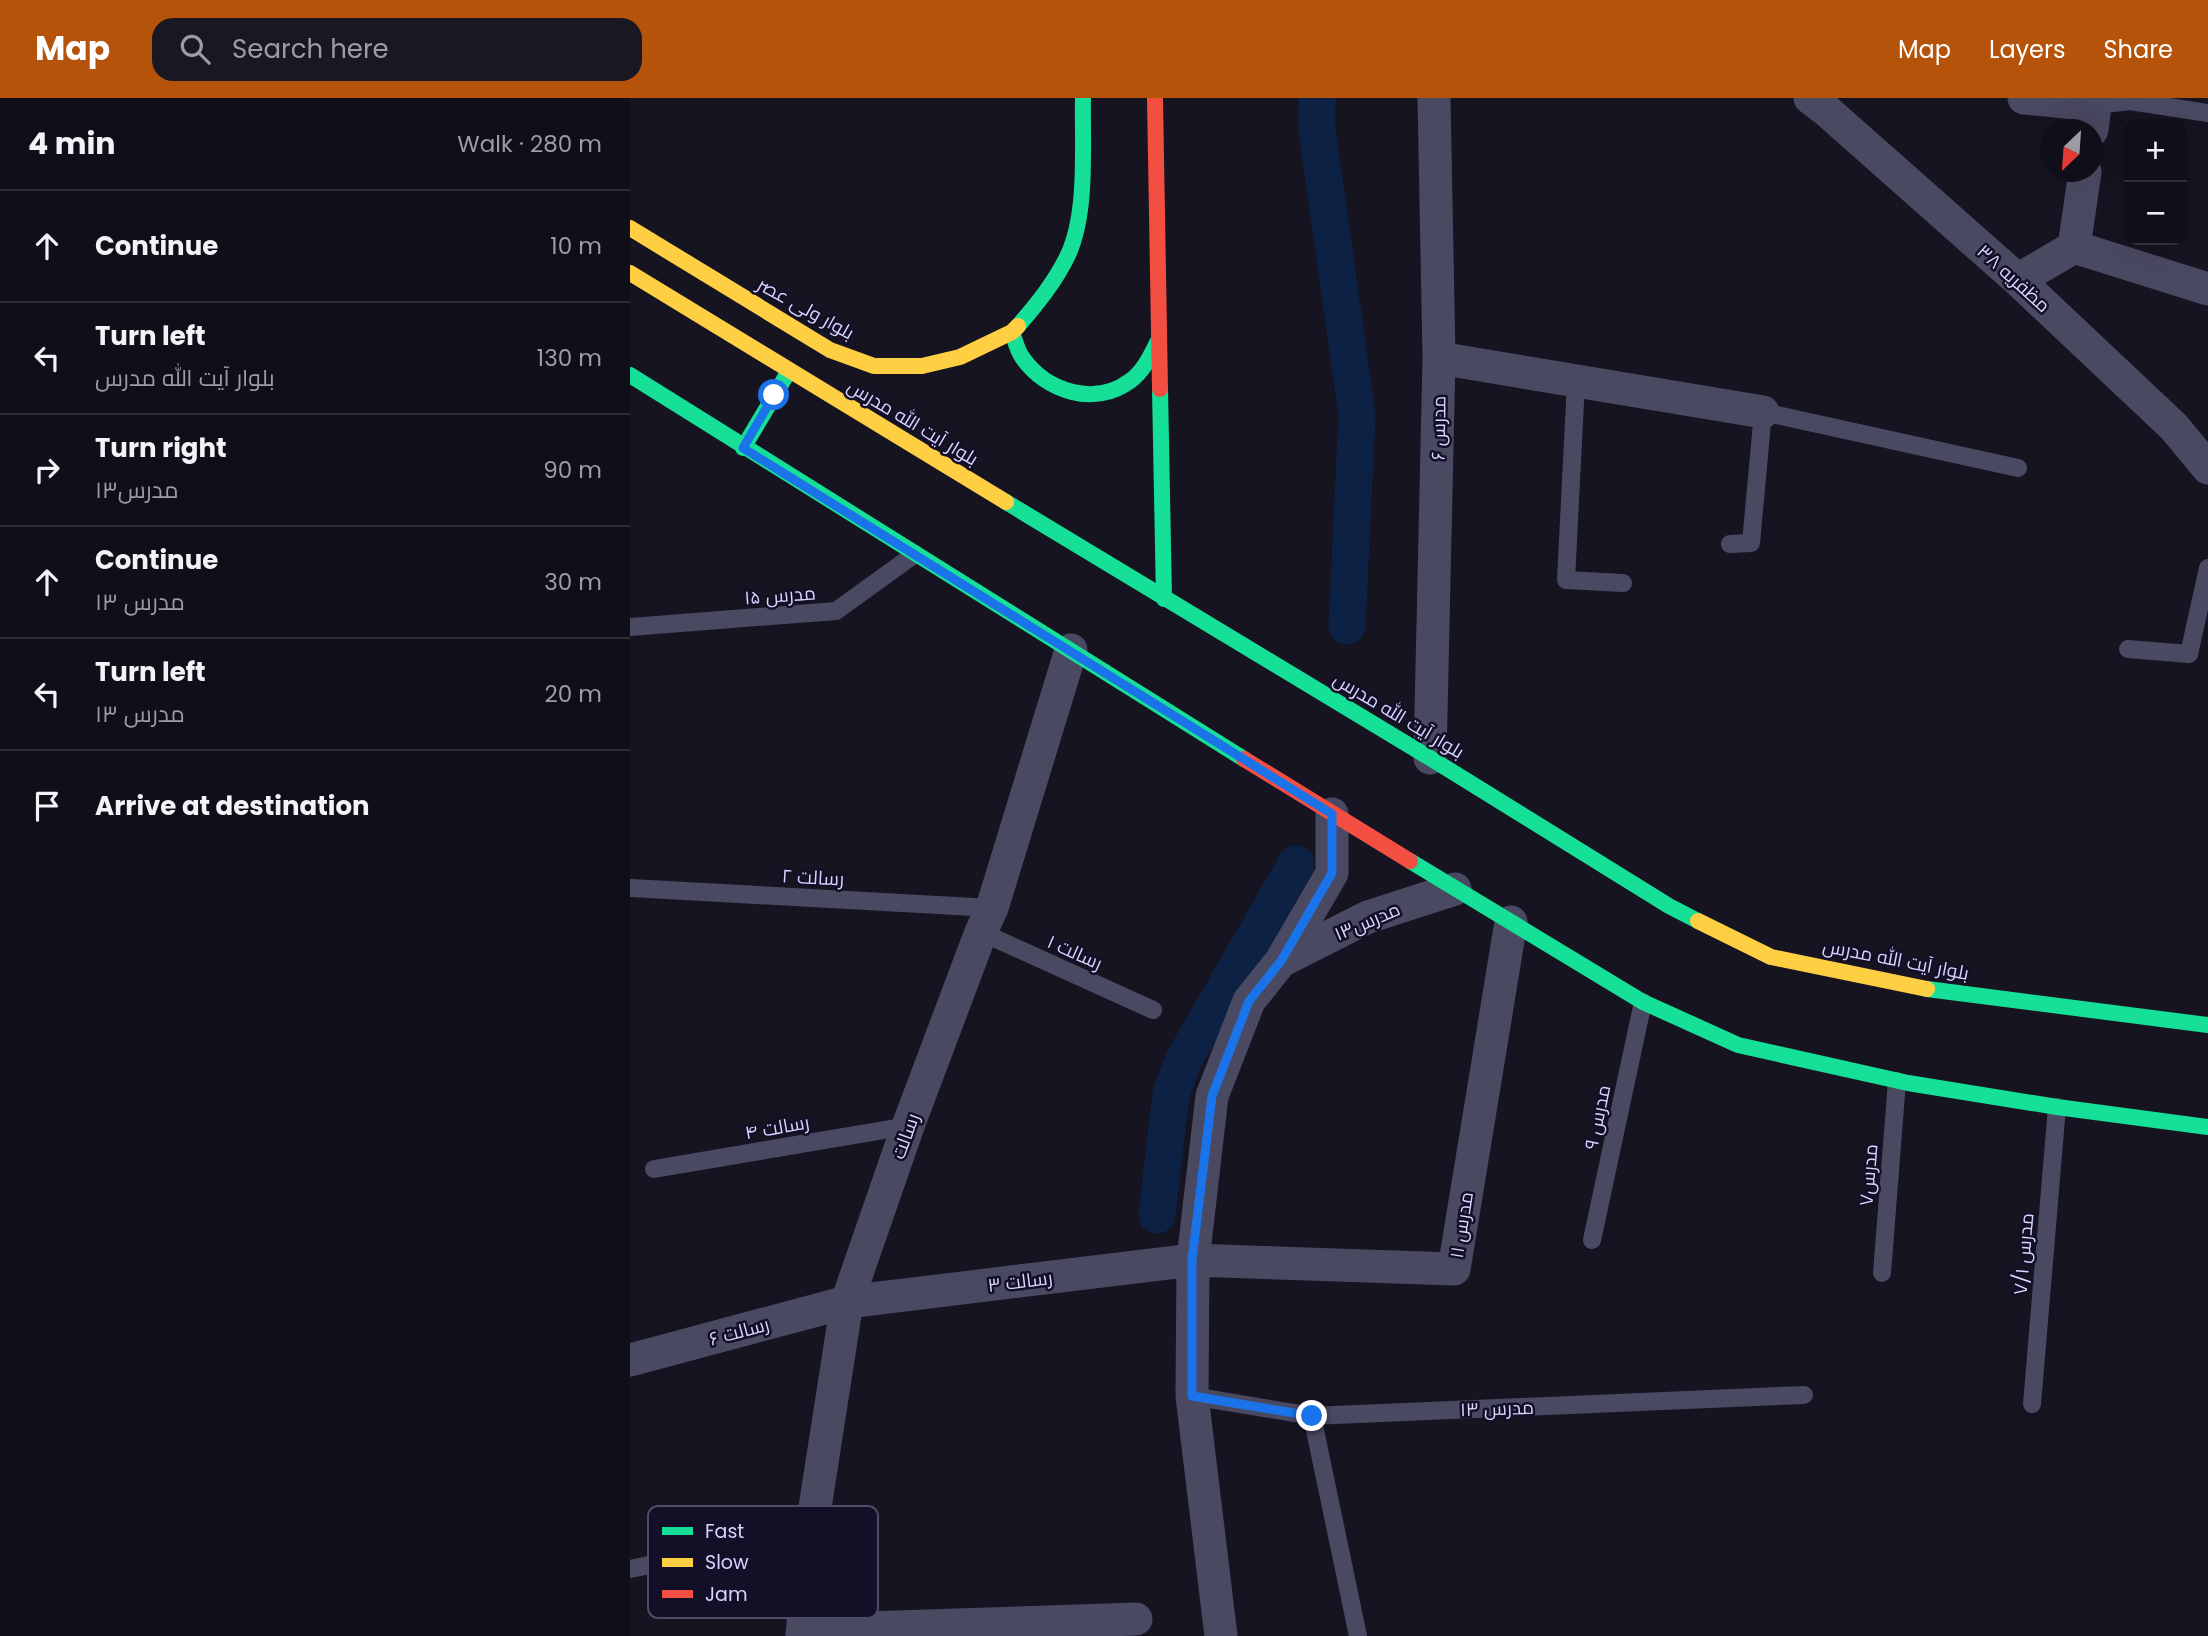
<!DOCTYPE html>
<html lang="en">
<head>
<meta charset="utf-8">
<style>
	body { margin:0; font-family:Poppins,Cairo,sans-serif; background:#191822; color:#f1f3f6 }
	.controls { position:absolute; right:21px; top:21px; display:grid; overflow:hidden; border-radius:14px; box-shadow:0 7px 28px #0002 }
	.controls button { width:63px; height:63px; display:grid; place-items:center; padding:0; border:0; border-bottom:2px solid #302f38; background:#100f19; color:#f1f3f6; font:35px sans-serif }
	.compass { position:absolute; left:1410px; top:21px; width:63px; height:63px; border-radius:50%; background:#100f19; box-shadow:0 7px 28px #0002; rotate:205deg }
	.stop { position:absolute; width:21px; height:21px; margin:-16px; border:5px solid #1a73e8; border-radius:50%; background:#fff }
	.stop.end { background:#1a73e8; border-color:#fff; box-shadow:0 2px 7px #0008 }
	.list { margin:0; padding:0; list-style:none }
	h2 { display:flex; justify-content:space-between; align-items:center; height:91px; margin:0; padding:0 28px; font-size:30px }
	h2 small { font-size:23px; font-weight:400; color:#9c9ca2 }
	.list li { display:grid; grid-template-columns:46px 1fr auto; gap:21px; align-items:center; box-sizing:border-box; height:112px; padding:0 28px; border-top:2px solid #302f38 }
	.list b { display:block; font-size:26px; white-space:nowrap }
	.list p { margin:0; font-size:23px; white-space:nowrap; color:#9c9ca2 }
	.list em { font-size:23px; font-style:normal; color:#9c9ca2 }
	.icon { flex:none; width:38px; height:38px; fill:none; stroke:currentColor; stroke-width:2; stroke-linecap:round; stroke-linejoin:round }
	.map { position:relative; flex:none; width:1578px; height:1538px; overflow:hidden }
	header { display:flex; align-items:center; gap:42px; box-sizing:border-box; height:98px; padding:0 35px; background:#b45309; color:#fff }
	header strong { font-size:33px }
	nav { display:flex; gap:38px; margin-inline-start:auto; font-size:24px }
	.search { width:490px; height:63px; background:#191822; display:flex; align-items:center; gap:18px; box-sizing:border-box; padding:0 24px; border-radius:21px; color:#9c9ca2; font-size:26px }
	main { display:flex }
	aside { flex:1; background:#100f19 }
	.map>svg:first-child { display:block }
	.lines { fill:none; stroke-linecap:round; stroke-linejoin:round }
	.canal { stroke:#0d2144; stroke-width:37 }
	.lane { stroke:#4a4962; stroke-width:18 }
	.street { stroke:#4a4962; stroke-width:33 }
	.fast { stroke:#16e098; stroke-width:16 }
	.slow { stroke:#ffcf43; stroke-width:16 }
	.jam { stroke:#f24e42; stroke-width:16 }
	.route { stroke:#1a73e8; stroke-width:9 }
	.labels { text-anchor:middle; stroke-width:5; stroke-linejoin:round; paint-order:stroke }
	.street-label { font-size:19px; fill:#d9d4ff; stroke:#130f26 }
	.key { fill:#130f26; stroke:#4e4a67; stroke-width:2 }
	.key-label { font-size:19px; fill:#d9d4ff }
</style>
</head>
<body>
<header>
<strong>Map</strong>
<div class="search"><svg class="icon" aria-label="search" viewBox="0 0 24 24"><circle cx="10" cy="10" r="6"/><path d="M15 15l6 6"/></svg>Search here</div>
<nav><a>Map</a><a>Layers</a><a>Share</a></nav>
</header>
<main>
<aside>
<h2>4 min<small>Walk · 280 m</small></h2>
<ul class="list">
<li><svg class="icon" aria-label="ahead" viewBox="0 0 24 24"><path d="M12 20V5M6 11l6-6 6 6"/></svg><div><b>Continue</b></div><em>10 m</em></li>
<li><svg class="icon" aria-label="left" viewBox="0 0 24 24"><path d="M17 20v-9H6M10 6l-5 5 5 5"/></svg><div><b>Turn left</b><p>بلوار آیت الله مدرس</p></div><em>130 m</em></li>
<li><svg class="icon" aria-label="right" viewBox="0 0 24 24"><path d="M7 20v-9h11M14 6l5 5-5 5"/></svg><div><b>Turn right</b><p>مدرس۱۳</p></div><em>90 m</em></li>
<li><svg class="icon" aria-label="ahead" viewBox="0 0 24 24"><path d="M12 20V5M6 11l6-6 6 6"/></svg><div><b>Continue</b><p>مدرس ۱۳</p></div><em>30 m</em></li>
<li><svg class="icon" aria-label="left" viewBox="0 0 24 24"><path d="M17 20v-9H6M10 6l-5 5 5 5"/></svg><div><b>Turn left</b><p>مدرس ۱۳</p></div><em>20 m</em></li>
<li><svg class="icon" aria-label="arrive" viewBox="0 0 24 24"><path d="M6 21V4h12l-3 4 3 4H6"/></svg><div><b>Arrive at destination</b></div></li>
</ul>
</aside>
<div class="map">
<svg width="1578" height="1538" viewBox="0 0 1578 1538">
	<rect width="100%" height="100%" fill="#161421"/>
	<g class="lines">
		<path class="canal" d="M687 0V32L727 317 717 528
			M527 1117 541 996 553 963 666 766"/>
		<path class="lane" d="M1465 7 1500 3 1578 15
			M946 284 936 482 993 485
			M1100 446 1121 445 1133 314 1388 370
			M0 529 206 513 285 456
			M1498 551 1559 556 1578 470
			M1 790 362 810
			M351 834 523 912
			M24 1071 278 1028
			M962 1142 1013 904
			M1252 1175 1267 983
			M562 1298 682 1318 1174 1297
			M1402 1306 1427 1009
			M682 1318 728 1538
			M0 1471 181 1435"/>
		<path class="street" d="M1180 0 1197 13 1388 182 1544 329 1578 370
			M1394 0 1465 7 1462 32
			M1444 149 1455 74
			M1388 182 1444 149 1578 191
			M809 260 1133 314
			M800 660 809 260 804 0
			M702 716V775L651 863 738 819 825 791
			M0 1262 217 1204 563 1162 824 1171 881 824
			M173 1532 506 1521
			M172 1538 181 1435 217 1204 278 1028 351 834 362 810 441 552
			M591 1538 562 1298 563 1162 582 998 619 903 651 863"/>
		<path class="fast" d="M388 228C407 206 425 184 438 157 458 114 452 47 453 0
			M382 234C385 242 387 252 392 259 416 294 465 309 500 283 514 273 521 257 528 243
			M0 277 614 661
			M530 291 534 501
			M113 350 159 273
			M376 404 800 660 1039 808 1068 823
			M780 763 1013 904 1108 947 1278 985 1427 1009 1578 1029
			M1297 891 1578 927"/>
		<path class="slow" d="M0 130 200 252 244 268H292L330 259 382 234 388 228
			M0 175 376 404
			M1068 823 1141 859 1297 891"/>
		<path class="jam" d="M525 0 530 291
			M614 661 780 763"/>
	</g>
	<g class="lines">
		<path class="route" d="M144 297 113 350 702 716V775L651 863 619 903 582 998 562 1162V1298L682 1318"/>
	</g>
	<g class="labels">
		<g class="street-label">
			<text transform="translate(1384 180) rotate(42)" y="7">مظفریه ۳۸</text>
			<text transform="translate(176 210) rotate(29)" y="7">بلوار ولی عصر</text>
			<text transform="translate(283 324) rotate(31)" y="7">بلوار آیت الله مدرس</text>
			<text transform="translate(808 330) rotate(-89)" y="7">مدرس ۶</text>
			<text transform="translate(150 497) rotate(-4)" y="7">مدرس ۱۵</text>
			<text transform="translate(769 617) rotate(31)" y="7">بلوار آیت الله مدرس</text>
			<text transform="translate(183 779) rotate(3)" y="7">رسالت ۲</text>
			<text transform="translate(737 823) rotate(-23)" y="7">مدرس۱۳</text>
			<text transform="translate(445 854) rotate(24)" y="7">رسالت ۱</text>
			<text transform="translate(1266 861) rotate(11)" y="7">بلوار آیت الله مدرس</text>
			<text transform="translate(967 1019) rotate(-78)" y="7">مدرس ۹</text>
			<text transform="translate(147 1029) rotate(-10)" y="7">رسالت ۴</text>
			<text transform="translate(275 1038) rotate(-70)" y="7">رسالت</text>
			<text transform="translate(1238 1077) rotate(-85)" y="7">مدرس۷</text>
			<text transform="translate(831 1127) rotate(-81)" y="7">مدرس ۱۱</text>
			<text transform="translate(1393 1156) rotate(-85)" y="7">مدرس ۷/۱</text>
			<text transform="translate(390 1183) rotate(-7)" y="7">رسالت ۳</text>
			<text transform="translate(109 1233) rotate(-15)" y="7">رسالت ۶</text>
			<text transform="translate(867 1310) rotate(-2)" y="7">مدرس ۱۳</text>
		</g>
	</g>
	<rect x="18" y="1408" width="230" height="112" rx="10" class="key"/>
	<rect x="32" y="1429" width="31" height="8" fill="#16e098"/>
	<rect x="32" y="1460" width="31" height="9" fill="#ffcf43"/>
	<rect x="32" y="1492" width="31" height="8" fill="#f24e42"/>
	<g class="key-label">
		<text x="75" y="1440">Fast</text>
		<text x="75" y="1471">Slow</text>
		<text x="75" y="1503">Jam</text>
	</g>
</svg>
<div class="controls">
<button>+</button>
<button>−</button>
</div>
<svg class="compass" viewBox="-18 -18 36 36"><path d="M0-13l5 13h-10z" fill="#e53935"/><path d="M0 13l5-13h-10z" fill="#9c9ca2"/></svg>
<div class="stop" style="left:144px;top:297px"></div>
<div class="stop end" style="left:682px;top:1318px"></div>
</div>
</main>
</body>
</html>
